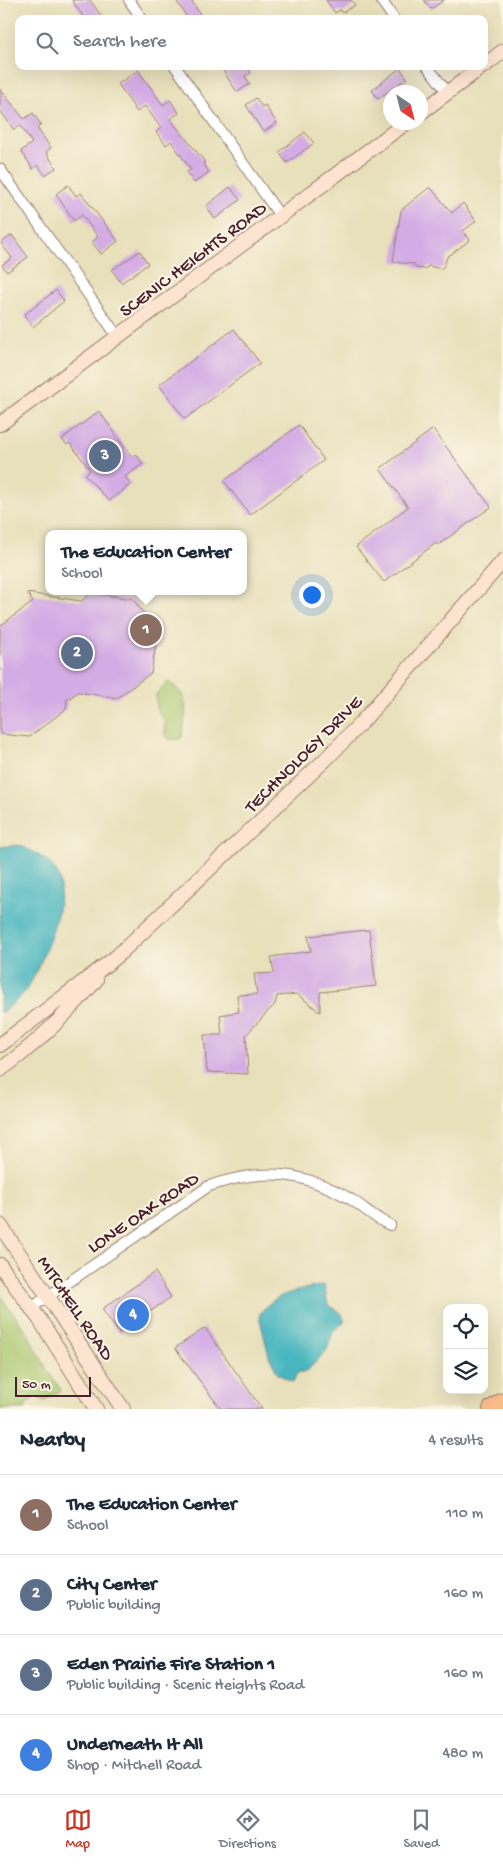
<!DOCTYPE html>
<html lang="en">
<head>
<meta charset="utf-8">
<style>
	body { margin:0; font-family:"Gochi Hand",sans-serif; background:#f6f6f7; color:#1f2937 }
	.controls { position:absolute; right:15px; bottom:15px; display:grid; overflow:hidden; border-radius:10px; box-shadow:0 5px 20px #0002 }
	.controls button { width:45px; height:45px; display:grid; place-items:center; padding:0; border:0; border-bottom:1px solid #e0e1e3; background:#fff; color:#1f2937; font:25px sans-serif }
	.compass { position:absolute; left:383px; top:85px; width:45px; height:45px; border-radius:50%; background:#fff; box-shadow:0 5px 20px #0002; rotate:145deg }
	.scale { position:absolute; left:15px; bottom:12px; width:76px; box-sizing:border-box; padding-left:5px; border:2px solid #4a1f2b; border-top:0; font-size:14px; line-height:18px; white-space:nowrap; color:#4a1f2b; -webkit-text-stroke:4px #fcf5e5; paint-order:stroke }
	.you { position:absolute; left:311px; top:594px; width:18px; height:18px; margin:-12px; border:4px solid #fff; border-radius:50%; background:#1a73e8; box-shadow:0 0 0 8px #1a73e833 }
	.badge { display:grid; place-items:center; width:32px; height:32px; border-radius:50%; background:#c8321e; color:#fff; font-size:16px; font-weight:700 }
	.pin { position:absolute; translate:-50% -50%; border:2px solid #fff; box-shadow:0 1px 5px #0006 }
	.popup { position:absolute; left:45px; top:530px; width:202px; height:65px; box-sizing:border-box; display:grid; place-content:center; border-radius:10px; background:#fff; filter:drop-shadow(0 1px 4px #0005); font-size:16px; white-space:nowrap; color:#747a83 }
	.popup b { font-size:19px; color:#1f2937 }
	.popup::after { content:''; position:absolute; left:50%; top:100%; margin-left:-10px; border:10px solid transparent; border-top-color:#fff }
	.list { margin:0; padding:0; list-style:none }
	h2 { display:flex; justify-content:space-between; align-items:center; height:65px; margin:0; padding:0 20px; font-size:21px }
	h2 small { font-size:16px; font-weight:400; color:#747a83 }
	.list li { display:grid; grid-template-columns:32px 1fr auto; gap:15px; align-items:center; box-sizing:border-box; height:80px; padding:0 20px; border-top:1px solid #e0e1e3 }
	.list b { display:block; font-size:19px; white-space:nowrap }
	.list p { margin:0; font-size:16px; white-space:nowrap; color:#747a83 }
	.list em { font-size:16px; font-style:normal; color:#747a83 }
	.icon { flex:none; width:28px; height:28px; fill:none; stroke:currentColor; stroke-width:2; stroke-linecap:round; stroke-linejoin:round }
	.map { position:relative; flex:none; width:503px; height:1409px; overflow:hidden }
	.search { position:absolute; background:#fff; box-shadow:0 5px 20px #0002; left:15px; right:15px; top:15px; height:55px; display:flex; align-items:center; gap:12px; box-sizing:border-box; padding:0 18px; border-radius:10px; color:#747a83; font-size:19px }
	.sheet { height:385px; background:#fff }
	nav { display:flex; justify-content:space-around; align-items:center; box-sizing:border-box; height:70px; border-top:1px solid #e0e1e3; background:#fff; font-size:14px; color:#747a83 }
	nav a { display:grid; justify-items:center; gap:2px }
	nav .on { color:#c8321e }
	.map>svg:first-child { display:block }
	.green { fill:#aac870; stroke:#7a744e }
	.water { fill:#47b6bf; stroke:#486a75 }
	.building { fill:#d3abe5 }
	.lines { fill:none; stroke-linecap:round; stroke-linejoin:round }
	.street-casing { stroke:#998073; stroke-width:12 }
	.secondary-casing { stroke:#998073; stroke-width:16 }
	.highway-casing { stroke:#998073; stroke-width:20 }
	.street { stroke:#fff; stroke-width:10 }
	.secondary { stroke:#fde4d0; stroke-width:14 }
	.highway { stroke:#f9bc8a; stroke-width:18 }
	.labels { text-anchor:middle; stroke-width:4; stroke-linejoin:round; paint-order:stroke }
	.street-label { font-size:19px; fill:#4a1f2b; stroke:#fcf5e5 }
</style>
</head>
<body>
<div class="map">
<svg width="503" height="1409" viewBox="0 0 503 1409">
	<rect width="100%" height="100%" fill="#fcf5e5"/>
	<filter id="ink" filterUnits="userSpaceOnUse"><feTurbulence type="fractalNoise" baseFrequency=".02" numOctaves="2"/><feDisplacementMap in="SourceGraphic" scale="10" xChannelSelector="R" yChannelSelector="G"/><feConvolveMatrix kernelMatrix="1 2 1 2 8 2 1 2 1" color-interpolation-filters="sRGB"/></filter>
	<filter id="wash" filterUnits="userSpaceOnUse"><feTurbulence type="fractalNoise" baseFrequency=".0096" numOctaves="4" result="noise"/><feDisplacementMap in="SourceGraphic" scale="20" xChannelSelector="R" yChannelSelector="G"/><feGaussianBlur stdDeviation="1.12" result="paint"/><feColorMatrix in="noise" values="0 0 0 0 0 0 0 0 0 0 0 0 0 0 0 0 0 1.4 0 .05"/><feComposite in="paint" operator="in"/></filter>
	<g filter="url(#wash)">
		<rect width="100%" height="100%" fill="#e8e0bb"/>
		<path class="green" d="M168 682C192 694 185 715 182 737L179 739H169L165 736V722L156 708V694Z
			M0 1295 28 1334 47 1370 61 1390 44 1401 36 1396 25 1405 26 1409H0Z"/>
		<path class="water" d="M19 845C32 851 49 859 56 871 71 896 43 960 30 984 23 995 11 1007 0 1013V847Z
			M324 1285 328 1305 340 1312 345 1321 333 1332 327 1350 307 1371 297 1373 293 1382 278 1374 269 1356 259 1316C271 1293 300 1290 324 1285Z"/>
		<g id="blocks">
			<path class="building" d="M72 0H90L103 19H85Z
				M176 0H191L203 19H188Z
				M326 0H351L355 5 342 13 340 10 335 13Z
				M424 0H444L431 9Z
				M220 66H237L239 69 246 66 251 73 245 76 250 84 237 92Z
				M400 68 407 78 378 99 372 90Z
				M138 70 163 105 170 100 179 113 170 119 205 162 203 163 209 172 194 183 187 172 191 170 171 141 166 145 156 132 161 128 145 106 137 112 118 84Z
				M0 89 24 119 33 113 41 125 37 128 51 148 46 152 56 168 45 175 38 165 33 169 21 151 32 143 20 125 14 130 0 110Z
				M256 98 262 107 265 105 277 123 263 132 246 105Z
				M305 132 314 143 287 163 279 152Z
				M68 185 76 196 81 193 118 241 101 254 92 242 98 237 82 215 74 221 56 194Z
				M230 187 240 200 215 219 206 206Z
				M430 187 452 213 463 203 476 221 463 231 470 240 447 257 444 266 441 269 429 266 424 269 416 268 414 264 393 262 401 210Z
				M12 235 28 257 7 272 2 265 12 258 1 243Z
				M140 251 148 264 121 283 112 270Z
				M56 290 64 301 33 327 24 315Z
				M234 329 260 363 185 419 159 385Z
				M99 411 132 457 136 454 143 464 125 477 131 484 109 501 85 475 90 470 70 443 67 445 62 439Z
				M299 425 324 460 250 515 224 481Z
				M433 429 491 507 438 545 436 543 384 582 356 547 408 507 380 469Z
				M27 593 81 601 92 593 133 599 158 633 151 673 117 698 78 692 67 700 66 709 29 737 0 734V626L33 602Z
				M369 930 376 986 320 992V1012L297 994 277 996 275 1004 246 1035 248 1074 207 1072 204 1035H222L220 1015 239 1012 237 995 257 994 254 974 274 973 271 957 311 951 308 936Z
				M155 1272 171 1297 119 1333 102 1309Z
				M205 1328 262 1409H221L175 1348Z"/>
		</g>
	</g>
	<g filter="url(#ink)">
		<use href="#blocks" fill-opacity="0" stroke="#998073" stroke-width="1"/>
		<g class="lines">
			<g class="street-casing">
				<path id="street" d="M129 0 142 19
					M381 0 394 19
					M175 66 280 216
					M427 66 448 93
					M0 169 118 337
					M31 1308 209 1186C263 1168 302 1170 352 1200 366 1209 374 1218 390 1225"/>
			</g>
			<g class="secondary-casing">
				<path id="secondary" d="M484 66 503 51
					M420 113 483 66
					M0 424 407 122
					M0 1045 115 958 325 760 361 723 503 561
					M0 1070C37 1044 67 1014 96 980
					M0 1225 123 1409
					M0 1265 40 1320 96 1409"/>
			</g>
			<g class="highway-casing">
				<path id="highway" d="M492 1409 503 1402"/>
			</g>
			<use href="#street" class="street"/>
			<use href="#secondary" class="secondary"/>
			<use href="#highway" class="highway"/>
		</g>
	</g>
	<g class="labels">
		<g class="street-label">
			<text transform="translate(192 258) rotate(-37)" y="7">SCENIC HEIGHTS ROAD</text>
			<text transform="translate(302 753) rotate(-45)" y="7">TECHNOLOGY DRIVE</text>
			<text transform="translate(142 1211) rotate(-34)" y="7">LONE OAK ROAD</text>
			<text transform="translate(77 1307) rotate(56)" y="7">MITCHELL ROAD</text>
		</g>
	</g>
</svg>
<div class="controls">
<button><svg class="icon" aria-label="locate" viewBox="0 0 24 24"><circle cx="12" cy="12" r="6"/><path d="M12 2v4M12 18v4M2 12h4M18 12h4"/></svg></button>
<button><svg class="icon" aria-label="layers" viewBox="0 0 24 24"><path d="M12 4l9 5-9 5-9-5zM3 14l9 5 9-5"/></svg></button>
</div>
<svg class="compass" viewBox="-18 -18 36 36"><path d="M0-13l5 13h-10z" fill="#e53935"/><path d="M0 13l5-13h-10z" fill="#747a83"/></svg>
<div class="scale">50 m</div>
<div class="you"></div>
<div class="pin badge" style="left:146px;top:630px;background:#8d6e63">1</div>
<div class="popup"><b>The Education Center</b>School</div>
<div class="pin badge" style="left:77px;top:653px;background:#5c6f8a">2</div>
<div class="pin badge" style="left:105px;top:456px;background:#5c6f8a">3</div>
<div class="pin badge" style="left:133px;top:1315px;background:#3f7fe0">4</div>
<div class="search"><svg class="icon" aria-label="search" viewBox="0 0 24 24"><circle cx="10" cy="10" r="6"/><path d="M15 15l6 6"/></svg>Search here</div>
</div>
<section class="sheet">
<h2>Nearby<small>4 results</small></h2>
<ul class="list">
<li><span class="badge" style="background:#8d6e63">1</span><div><b>The Education Center</b><p>School</p></div><em>110 m</em></li>
<li><span class="badge" style="background:#5c6f8a">2</span><div><b>City Center</b><p>Public building</p></div><em>160 m</em></li>
<li><span class="badge" style="background:#5c6f8a">3</span><div><b>Eden Prairie Fire Station 1</b><p>Public building · Scenic Heights Road</p></div><em>160 m</em></li>
<li><span class="badge" style="background:#3f7fe0">4</span><div><b>Underneath It All</b><p>Shop · Mitchell Road</p></div><em>480 m</em></li>
</ul>
</section>
<nav>
<a class="on"><svg class="icon" aria-label="map" viewBox="0 0 24 24"><path d="M3 6l6-2 6 2 6-2v14l-6 2-6-2-6 2zM9 4v14M15 6v14"/></svg>Map</a>
<a><svg class="icon" aria-label="directions" viewBox="0 0 24 24"><path d="M12 3l9 9-9 9-9-9zM9 14v-3h6M13 9l2 2-2 2"/></svg>Directions</a>
<a><svg class="icon" aria-label="saved" viewBox="0 0 24 24"><path d="M7 4h10v16l-5-4-5 4z"/></svg>Saved</a>
</nav>
</body>
</html>
